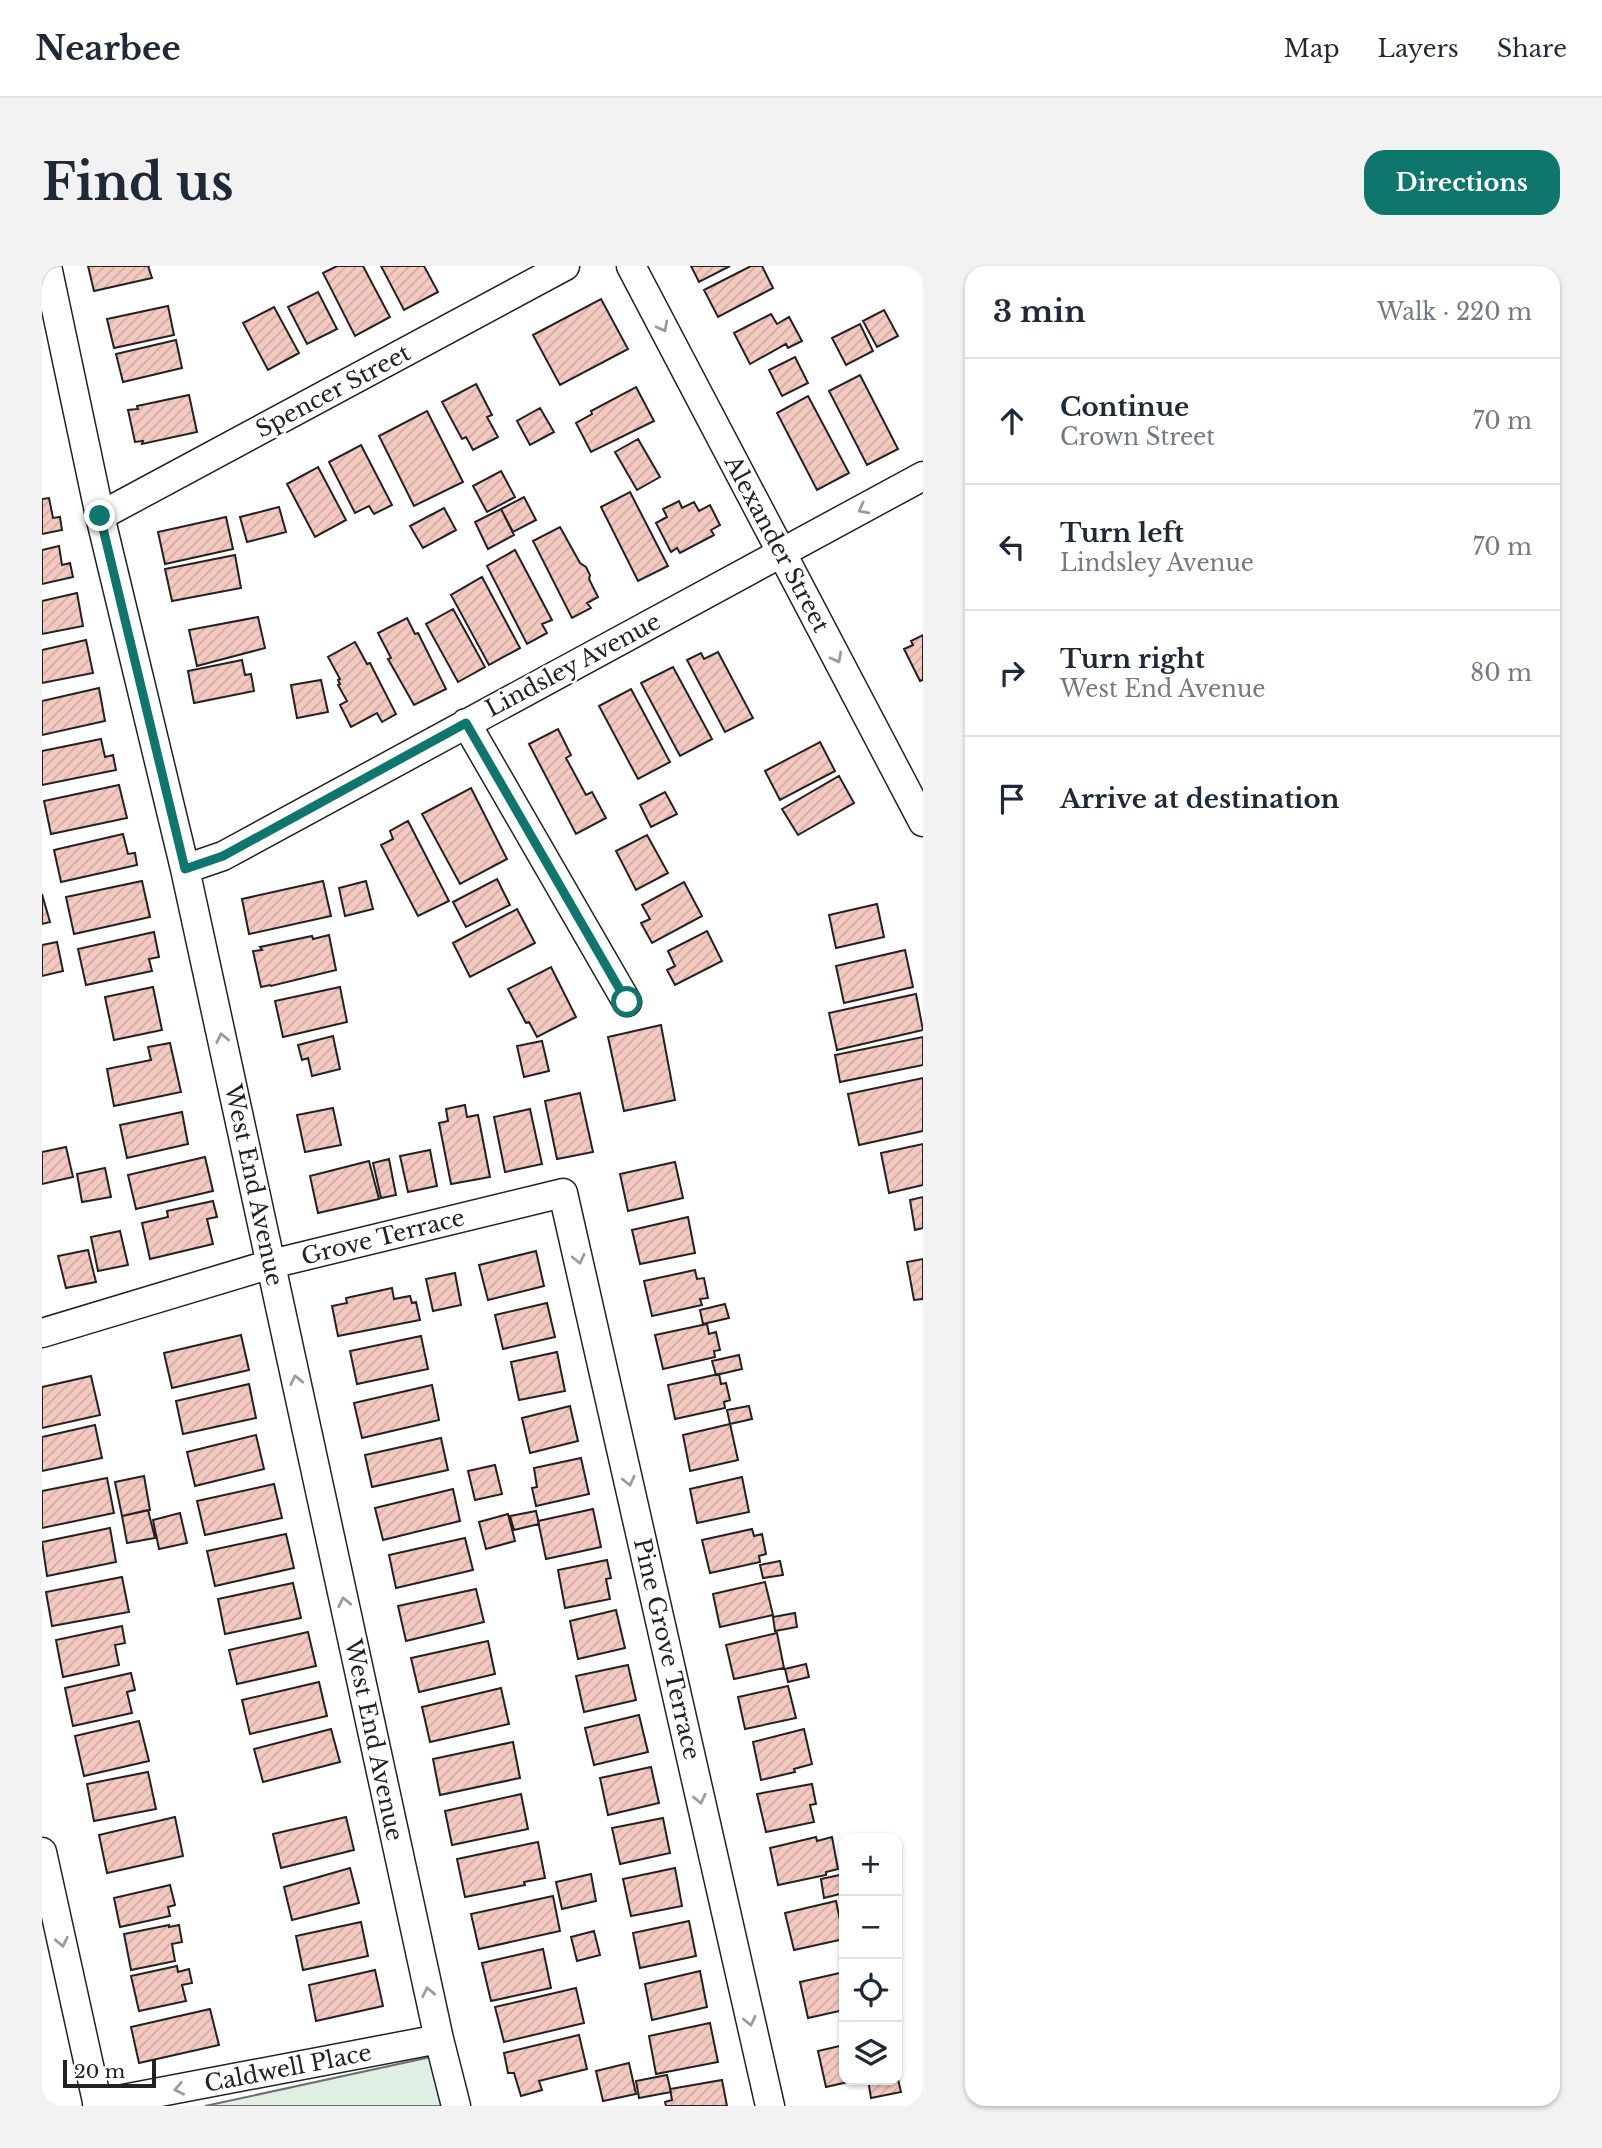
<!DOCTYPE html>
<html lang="en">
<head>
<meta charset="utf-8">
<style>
	body { margin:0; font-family:"Libre Baskerville",serif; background:#f2f2f3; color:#1f2937 }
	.controls { position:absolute; right:21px; bottom:21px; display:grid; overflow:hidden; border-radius:14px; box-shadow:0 2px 5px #0004 }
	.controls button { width:63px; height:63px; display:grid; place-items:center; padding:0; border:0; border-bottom:2px solid #e0e1e3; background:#fff; color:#1f2937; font:35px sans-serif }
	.scale { position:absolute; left:21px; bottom:18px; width:93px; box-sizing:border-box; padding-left:7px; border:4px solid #222; border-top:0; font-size:19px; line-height:24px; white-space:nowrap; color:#222; -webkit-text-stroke:5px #fff; paint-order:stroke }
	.stop { position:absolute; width:21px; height:21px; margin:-16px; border:5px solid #0f766e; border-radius:50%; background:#fff }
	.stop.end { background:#0f766e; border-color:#fff; box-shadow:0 2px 7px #0008 }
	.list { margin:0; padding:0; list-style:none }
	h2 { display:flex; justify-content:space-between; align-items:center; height:91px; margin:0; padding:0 28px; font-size:30px }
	h2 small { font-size:23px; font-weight:400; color:#747a83 }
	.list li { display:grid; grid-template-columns:46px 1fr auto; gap:21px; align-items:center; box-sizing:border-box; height:126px; padding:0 28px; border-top:2px solid #e0e1e3 }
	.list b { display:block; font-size:26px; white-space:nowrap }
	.list p { margin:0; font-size:23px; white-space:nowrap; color:#747a83 }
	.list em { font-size:23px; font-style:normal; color:#747a83 }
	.icon { flex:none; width:38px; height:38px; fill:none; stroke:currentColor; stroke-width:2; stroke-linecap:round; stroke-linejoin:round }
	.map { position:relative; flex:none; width:881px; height:1840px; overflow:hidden; border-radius:21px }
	header { display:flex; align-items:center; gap:42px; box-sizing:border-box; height:98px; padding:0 35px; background:#fff; border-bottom:2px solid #e0e1e3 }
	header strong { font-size:33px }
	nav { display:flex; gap:38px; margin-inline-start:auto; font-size:24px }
	.intro { display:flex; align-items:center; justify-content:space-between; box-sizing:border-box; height:168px; padding:0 42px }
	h1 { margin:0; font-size:49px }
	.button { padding:18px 32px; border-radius:21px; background:#0f766e; color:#fff; font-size:24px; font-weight:700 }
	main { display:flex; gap:42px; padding:0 42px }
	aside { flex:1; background:#fff; border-radius:21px; box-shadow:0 2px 5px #0004 }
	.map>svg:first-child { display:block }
	.park { fill:#e0efe3; stroke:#6f6f6f; stroke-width:2 }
	.building { fill:url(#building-hatch); stroke:#222; stroke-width:2 }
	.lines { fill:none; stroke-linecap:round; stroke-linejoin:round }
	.street-casing { stroke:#222; stroke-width:31 }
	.street { stroke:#fff; stroke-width:28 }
	.oneway { stroke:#9c9c9c }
	.route { stroke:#0f766e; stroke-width:9 }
	.labels { text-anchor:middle; stroke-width:5; stroke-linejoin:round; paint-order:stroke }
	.street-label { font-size:23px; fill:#222; stroke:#fff }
</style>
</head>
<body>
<header>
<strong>Nearbee</strong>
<nav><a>Map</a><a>Layers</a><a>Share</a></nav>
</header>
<div class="intro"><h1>Find us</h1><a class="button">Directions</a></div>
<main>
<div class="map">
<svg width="881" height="1840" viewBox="0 0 881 1840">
	<defs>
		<pattern id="building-hatch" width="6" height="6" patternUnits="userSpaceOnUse" patternTransform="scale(1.75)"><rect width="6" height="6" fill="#f3c9c0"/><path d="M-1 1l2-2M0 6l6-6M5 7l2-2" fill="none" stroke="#d0aca5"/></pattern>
	</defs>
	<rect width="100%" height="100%" fill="#fff"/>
	<path class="park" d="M398 1789 409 1840H163Z"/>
	<path class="building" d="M46 0H108H106L110 12 52 25Z
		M295 0H321L348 51 313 70 281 7Z
		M339 0H382L396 26 362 44Z
		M649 0H688L657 16Z
		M709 0H720L731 22 676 51 662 24Z
		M276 26 295 63 265 78 246 41Z
		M559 33 586 83 518 119 491 69Z
		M126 40 132 69 72 82 65 53Z
		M232 41 257 87 226 104 201 57Z
		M842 44 856 70 835 81 821 55Z
		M729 48 735 58 747 51 760 75 746 82 744 78 708 98 692 67Z
		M818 58 831 85 804 99 790 72Z
		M134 74 140 102 81 116 74 88Z
		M753 91 766 117 740 130 727 104Z
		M818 109 856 183 825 199 787 125Z
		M434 118 450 149 445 151 456 171 431 184 424 171 420 173 400 136Z
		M594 121 612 155 549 186 534 157 550 148 549 145Z
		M147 129 155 166 100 178 101 175 93 176 86 144 96 143 95 140Z
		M766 130 807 207 775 224 735 147Z
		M498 142 512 166 488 179 475 155Z
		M385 145 421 216 372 240 337 170Z
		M596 173 618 211 595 224 573 186Z
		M319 179 350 239 332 248 327 240 313 247 287 196Z
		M276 201 304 254 273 271 245 218Z
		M459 205 473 231 445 246 431 220Z
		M588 226 626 300 596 315 559 241Z
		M482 231 494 254 471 266 459 243Z
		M7 232 11 252 18 251 20 264 0 268V233Z
		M637 235 640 242 652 236 657 245 668 239 678 259 669 264 672 269 638 287 635 282 629 286 614 257 625 251 621 243Z
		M237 241 244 266 205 276 198 251Z
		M402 242 414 264 381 282 368 260Z
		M459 243 472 269 446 283 433 256Z
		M184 251 191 283 123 298 116 266Z
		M518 261 538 297 544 301 548 309 547 313 556 331 545 337 549 342 530 352 491 275Z
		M17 280 20 299 28 297 31 311 0 318V284Z
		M473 284 510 354 500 358 505 367 485 378 445 300Z
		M193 289 199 322 130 335 123 303Z
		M440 311 478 382 447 399 409 329Z
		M35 327 41 360 0 368V335Z
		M411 343 443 401 416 416 384 358Z
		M216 351 223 382 155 400 147 364Z
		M365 352 373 368 376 367 404 423 372 439 346 393 349 392 336 367Z
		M881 369V414L878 415 862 383 871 379 869 375Z
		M44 374 51 407 0 417V384Z
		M313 376 325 398 328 397 354 448 340 456 335 447 309 461 298 439 305 435 296 419 298 418 296 414 298 413 286 391Z
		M676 386 711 452 683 466 645 394 659 387 662 393Z
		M200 394 203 409 209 408 212 425 152 437 146 405Z
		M631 401 670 473 638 490 599 417Z
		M279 414 286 446 255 452 249 419Z
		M57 422 63 455 0 469V435Z
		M589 423 628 496 596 513 557 440Z
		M516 463 529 489 524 492 544 529 550 526 564 552 534 568 487 478Z
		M59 473 63 491 71 489 74 504 0 519V485Z
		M778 476 793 505 738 534 723 505Z
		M797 510 812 537 756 569 740 543Z
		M77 519 85 552 9 568 2 535Z
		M429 522 465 593 418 618 380 548Z
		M623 526 635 548 609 561 598 539Z
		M366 555 407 635 376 650 339 579 351 573 348 565Z
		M81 568 86 588 93 587 95 599 19 616 12 584Z
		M605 569 626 607 594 624 574 585Z
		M455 613 468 639 424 661 411 636Z
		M100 615 108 651 32 668 24 631Z
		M281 615 289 650 207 668 200 633Z
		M324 615 331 643 303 650 297 622Z
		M642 616 660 650 610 677 599 657 608 653 600 639Z
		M0 628 8 656 0 658Z
		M835 638 842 671 794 682 787 649Z
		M475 643 493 677 428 711 411 677Z
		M665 665 680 695 633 719 625 704 633 700 626 685Z
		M112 666 117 691 107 693 110 705 44 719 36 683Z
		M287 669 294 704 229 720 228 719 219 721 211 685 220 684 218 681 270 670 271 673Z
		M15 676 21 705 0 710V679Z
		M863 684 871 721 802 737 794 700Z
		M509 701 534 751 495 771 487 756 484 757 466 723Z
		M111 721 120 764 72 774 63 731Z
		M298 721 305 756 241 771 233 735Z
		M874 728 881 764 795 784 787 747Z
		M619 759 633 834 582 845 566 771Z
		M291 770 298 803 270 810 266 792 260 794 256 779Z
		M881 771V799L798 816 793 789Z
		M500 775 507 805 482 811 475 780Z
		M128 777 139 826 72 840 65 803 109 794 106 781Z
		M881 812V865L817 879 806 828Z
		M538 827 551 886 515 893 503 835Z
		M423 839 425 851 436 849 448 911 409 918 397 857 406 855 404 843Z
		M291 842 299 879 263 886 255 849Z
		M488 843 500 898 463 906 452 851Z
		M140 846 146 878 85 892 78 859Z
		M881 878V919L847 927 839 887Z
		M24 881 31 911 0 918V886Z
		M388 884 395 920 366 926 358 890Z
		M163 891 171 925 94 943 86 909Z
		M347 893 354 929 339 932 331 897Z
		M327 895 337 933 276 947 268 910Z
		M633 896 641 932 586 945 578 908Z
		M63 902 69 931 40 936 35 908Z
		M881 931V962L873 964 868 934Z
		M171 935 175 951 165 953 171 978 108 993 100 957 126 951 125 945Z
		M646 951 653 987 598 998 590 964Z
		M78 965 86 999 56 1005 49 971Z
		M46 984 54 1016 24 1022 16 990Z
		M494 985 502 1020 446 1034 437 999Z
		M881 993V1033L872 1034 865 996Z
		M653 1004 655 1013 662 1012 666 1032 658 1033 660 1039 610 1050 602 1015Z
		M413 1007 419 1039 391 1045 384 1013Z
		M350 1022 352 1033 368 1030 370 1037 374 1036 378 1054 296 1070 290 1040 305 1037 304 1032Z
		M505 1037 513 1071 461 1083 453 1049Z
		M683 1038 687 1052 661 1058 658 1044Z
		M665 1058 667 1068 674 1066 678 1084 672 1085 673 1091 621 1103 613 1069Z
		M199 1069 207 1104 130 1122 122 1087Z
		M379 1070 386 1103 315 1118 308 1085Z
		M515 1086 523 1125 477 1134 469 1096Z
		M697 1089 700 1103 674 1109 670 1095Z
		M677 1108 679 1118 684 1117 688 1134 682 1136 683 1142 633 1153 626 1119Z
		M49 1110 58 1149 0 1162V1121Z
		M207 1118 214 1152 141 1168 134 1135Z
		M390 1119 397 1154 320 1172 312 1137Z
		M528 1140 536 1175 488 1187 480 1152Z
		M707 1140 710 1153 688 1158 685 1144Z
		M688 1158 696 1194 648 1205 641 1169Z
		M53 1159 60 1192 0 1205V1171Z
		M214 1169 222 1203 153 1220 145 1186Z
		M399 1172 406 1204 330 1221 323 1189Z
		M539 1192 547 1228 494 1240 490 1222 495 1221 492 1202Z
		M453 1199 460 1228 433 1234 426 1205Z
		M102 1210 108 1244 80 1250 73 1216Z
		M700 1211 707 1246 655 1257 648 1223Z
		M65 1212 72 1247 0 1262V1225Z
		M232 1218 240 1252 163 1269 155 1235Z
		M411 1223 418 1255 341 1274 333 1242Z
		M551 1243 559 1281 504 1293 496 1255Z
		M106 1244 113 1272 85 1277 80 1250Z
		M494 1245 497 1258 472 1264 468 1250Z
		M138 1247 145 1277 117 1283 111 1254Z
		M466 1248 473 1275 444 1283 437 1256Z
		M68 1262 74 1296 5 1310 0 1276Z
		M710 1263 712 1270 720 1268 724 1288 717 1290 718 1296 668 1307 660 1274Z
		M244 1268 252 1302 173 1320 165 1285Z
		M423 1272 431 1304 354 1322 347 1289Z
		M565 1294 569 1312 564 1313 568 1333 523 1342 516 1304Z
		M738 1295 741 1309 721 1312 718 1299Z
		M80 1311 87 1346 10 1360 4 1326Z
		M723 1316 731 1349 678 1361 671 1328Z
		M251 1317 259 1352 183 1368 176 1333Z
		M434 1323 442 1356 364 1375 356 1340Z
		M574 1344 583 1382 536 1393 528 1355Z
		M753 1347 755 1361 733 1365 731 1351Z
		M80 1360 83 1377 73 1379 77 1399 21 1411 14 1374Z
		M266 1366 274 1400 195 1418 187 1384Z
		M735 1367 742 1402 692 1413 684 1379Z
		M446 1375 453 1408 377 1426 369 1392Z
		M764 1398 767 1411 746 1416 743 1403Z
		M586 1399 594 1434 542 1446 534 1410Z
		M89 1407 93 1424 85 1426 90 1447 31 1460 23 1422Z
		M277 1416 285 1450 208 1468 200 1434Z
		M746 1420 754 1452 703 1463 696 1431Z
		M459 1422 467 1458 388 1476 380 1441Z
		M597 1449 606 1486 552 1499 543 1462Z
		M97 1455 107 1495 42 1510 33 1470Z
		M289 1463 298 1496 221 1516 212 1483Z
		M762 1463 770 1498 752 1503 753 1506 719 1514 711 1476Z
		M471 1476 478 1512 398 1529 391 1493Z
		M609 1501 617 1537 566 1549 558 1512Z
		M106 1506 114 1543 52 1555 45 1518Z
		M770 1518 774 1538 768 1539 772 1556 724 1566 715 1528Z
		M479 1528 486 1563 410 1579 403 1545Z
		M133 1551 141 1590 65 1607 57 1569Z
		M304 1551 312 1584 239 1602 231 1568Z
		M621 1552 628 1587 578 1598 570 1562Z
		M774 1571 775 1575 790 1571 796 1603 784 1606V1609L736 1619 728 1582Z
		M496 1576 503 1612 482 1616 483 1619 423 1631 415 1593Z
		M308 1602 317 1637 250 1654 242 1621Z
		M633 1602 640 1640 589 1650 581 1613Z
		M549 1608 554 1635 520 1643 514 1616Z
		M802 1608V1627L782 1632 779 1613Z
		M128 1619 133 1639 126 1641 128 1650 78 1661 72 1632Z
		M511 1630 518 1665 437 1683 429 1648Z
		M794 1635 802 1673 752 1684 743 1647Z
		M647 1655 654 1690 598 1702 591 1667Z
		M319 1656 326 1690 261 1704 254 1670Z
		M127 1659V1661L137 1659 140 1676 130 1678 133 1695 89 1704 82 1668Z
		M552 1665 558 1689 535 1695 529 1671Z
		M501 1683 509 1722 449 1735 440 1697Z
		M135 1700 136 1706 147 1703 150 1717 140 1719 144 1735 97 1745 89 1710Z
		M333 1704 341 1740 274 1755 267 1719Z
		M658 1705 665 1741 610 1754 603 1718Z
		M802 1706V1744L766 1752 758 1716Z
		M534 1722 542 1757 462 1776 453 1741Z
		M168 1743 177 1779 97 1797 89 1761Z
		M668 1757 676 1796 614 1808 607 1770Z
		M537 1769 545 1803 497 1815 500 1824 479 1830 472 1807H466L462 1787Z
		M802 1779V1814H815L784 1821 776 1785Z
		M587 1797 594 1828 561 1835 554 1805Z
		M625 1809 629 1826 597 1832 594 1815Z
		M855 1809 859 1826 829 1832 826 1814H855Z
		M680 1814 685 1840H624L623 1836 630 1834 628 1823Z"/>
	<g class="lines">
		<g class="street-casing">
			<path id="street" d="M5 0 58 250 143 603 397 1773 414 1840
				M589 0 881 556
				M58 250 523 0
				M424 457 585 736
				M143 603 181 590 881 210
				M0 1067 229 998 521 927 728 1840
				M0 1586 56 1840
				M55 1838 397 1773"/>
		</g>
		<use href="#street" class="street"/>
	</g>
	<defs><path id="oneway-chevron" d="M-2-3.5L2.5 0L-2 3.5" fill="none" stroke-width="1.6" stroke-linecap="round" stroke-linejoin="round" transform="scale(1.75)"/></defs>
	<g class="oneway">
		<use href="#oneway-chevron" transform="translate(621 61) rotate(62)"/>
		<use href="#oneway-chevron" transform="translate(821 243) rotate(152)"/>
		<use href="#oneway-chevron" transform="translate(795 392) rotate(62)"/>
		<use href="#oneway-chevron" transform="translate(180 772) rotate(-102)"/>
		<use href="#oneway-chevron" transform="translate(537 993) rotate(77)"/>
		<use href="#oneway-chevron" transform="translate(254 1114) rotate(-102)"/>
		<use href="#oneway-chevron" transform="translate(587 1215) rotate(77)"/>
		<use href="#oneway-chevron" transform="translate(302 1336) rotate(-102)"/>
		<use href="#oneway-chevron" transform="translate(658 1533) rotate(77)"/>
		<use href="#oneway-chevron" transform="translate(20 1676) rotate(78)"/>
		<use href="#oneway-chevron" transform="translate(386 1726) rotate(-102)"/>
		<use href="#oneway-chevron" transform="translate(708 1755) rotate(77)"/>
		<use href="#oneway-chevron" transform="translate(137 1823) rotate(169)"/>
	</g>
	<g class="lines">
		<path class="route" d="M58 250 143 603 181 590 424 457 585 736"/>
	</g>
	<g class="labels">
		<g class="street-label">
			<text transform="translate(291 125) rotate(-28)" y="8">Spencer Street</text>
			<text transform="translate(735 278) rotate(62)" y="8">Alexander Street</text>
			<text transform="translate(531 399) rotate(-28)" y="8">Lindsley Avenue</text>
			<text transform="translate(212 919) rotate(78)" y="8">West End Avenue</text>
			<text transform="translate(341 971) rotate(-14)" y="8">Grove Terrace</text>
			<text transform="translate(625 1383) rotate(77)" y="8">Pine Grove Terrace</text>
			<text transform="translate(332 1474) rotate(78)" y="8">West End Avenue</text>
			<text transform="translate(246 1802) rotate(-11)" y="8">Caldwell Place</text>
		</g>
	</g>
</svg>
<div class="controls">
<button>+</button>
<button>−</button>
<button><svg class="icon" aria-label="locate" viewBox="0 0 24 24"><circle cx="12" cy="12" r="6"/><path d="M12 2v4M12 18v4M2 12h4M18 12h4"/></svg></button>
<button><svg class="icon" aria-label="layers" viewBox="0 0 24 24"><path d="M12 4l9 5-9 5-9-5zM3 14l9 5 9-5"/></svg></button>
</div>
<div class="scale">20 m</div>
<div class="stop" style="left:585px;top:736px"></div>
<div class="stop end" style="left:58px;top:250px"></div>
</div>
<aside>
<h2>3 min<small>Walk · 220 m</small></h2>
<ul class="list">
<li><svg class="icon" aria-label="ahead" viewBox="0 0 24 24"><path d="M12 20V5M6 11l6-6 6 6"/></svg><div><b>Continue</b><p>Crown Street</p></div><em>70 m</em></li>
<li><svg class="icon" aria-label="left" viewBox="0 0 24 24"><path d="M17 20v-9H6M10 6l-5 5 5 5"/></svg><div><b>Turn left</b><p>Lindsley Avenue</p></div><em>70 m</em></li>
<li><svg class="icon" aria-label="right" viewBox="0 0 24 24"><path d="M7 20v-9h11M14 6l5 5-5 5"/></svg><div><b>Turn right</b><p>West End Avenue</p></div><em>80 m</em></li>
<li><svg class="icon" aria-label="arrive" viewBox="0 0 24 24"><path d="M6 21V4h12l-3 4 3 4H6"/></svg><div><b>Arrive at destination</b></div></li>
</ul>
</aside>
</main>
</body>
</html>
